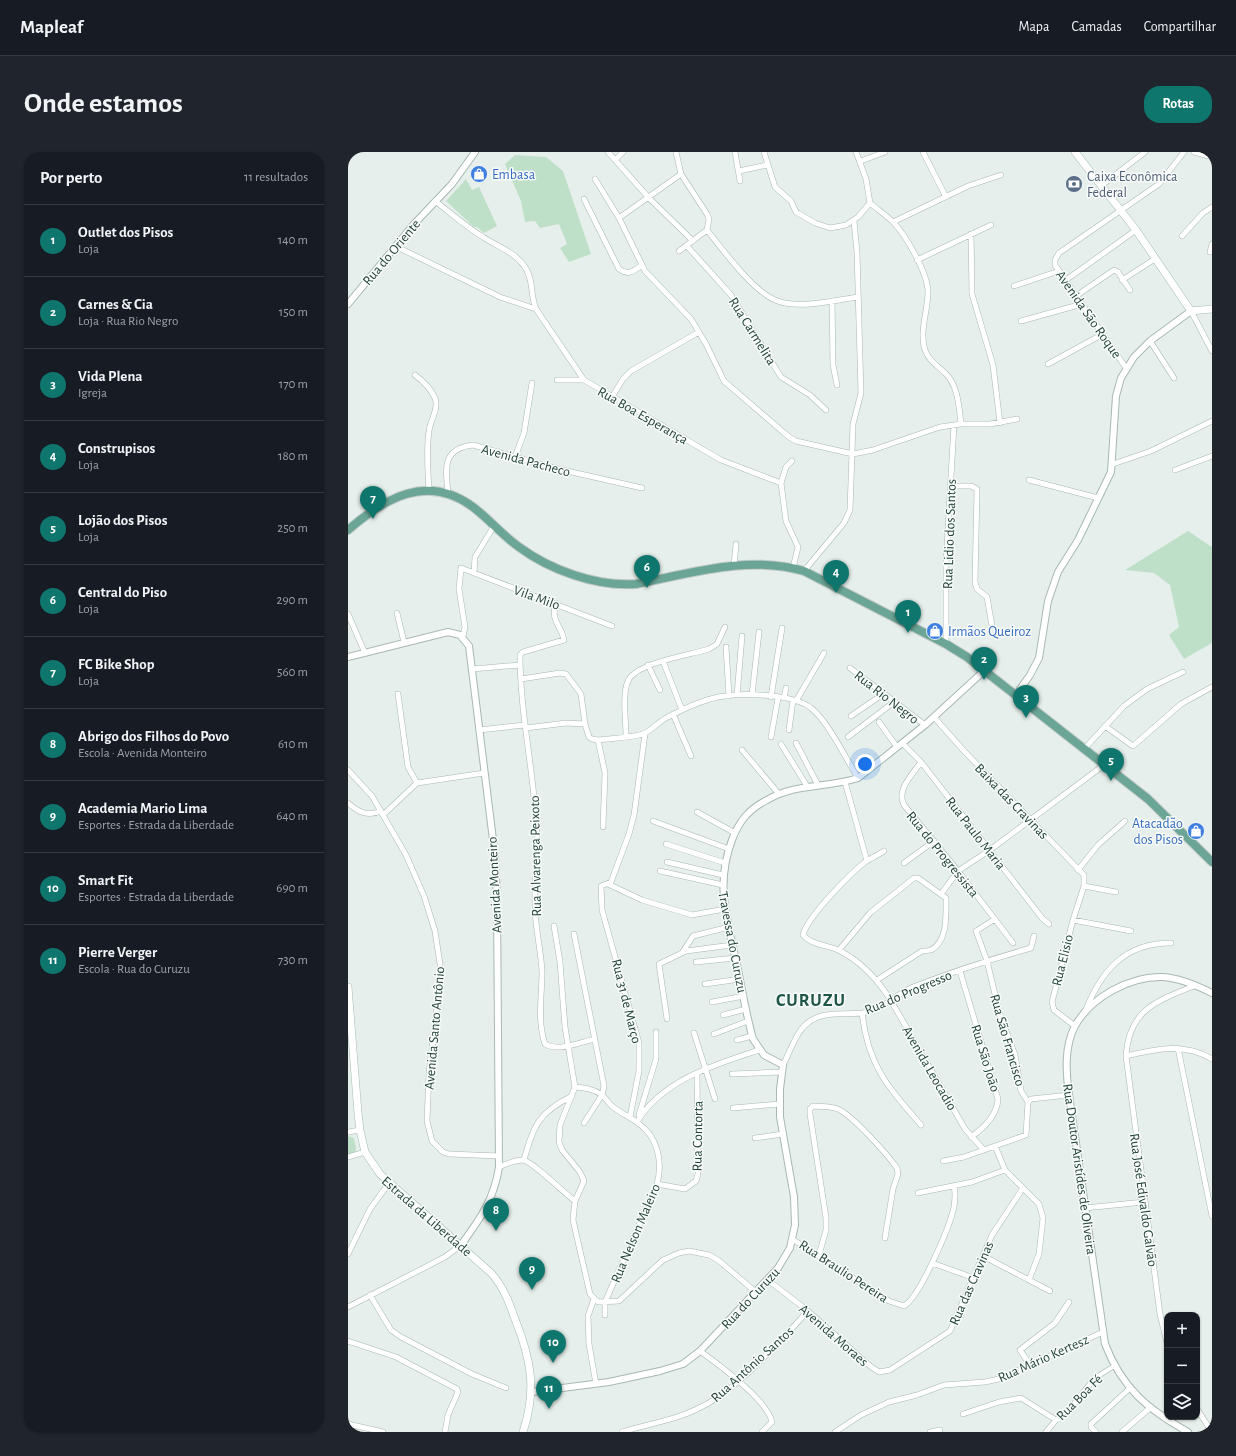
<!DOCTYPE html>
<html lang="pt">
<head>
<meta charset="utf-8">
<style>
	body { margin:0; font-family:"Alegreya Sans",sans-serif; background:#20242c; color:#f1f3f6 }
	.controls { position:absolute; right:12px; bottom:12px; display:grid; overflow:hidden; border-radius:8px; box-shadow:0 1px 3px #0004 }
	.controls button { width:36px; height:36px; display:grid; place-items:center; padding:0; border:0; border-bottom:1px solid #363941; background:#171b24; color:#f1f3f6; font:20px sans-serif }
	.you { position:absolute; left:517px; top:612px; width:14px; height:14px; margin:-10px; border:3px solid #fff; border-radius:50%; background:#1a73e8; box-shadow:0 0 0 6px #1a73e833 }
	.badge { display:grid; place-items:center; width:26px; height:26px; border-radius:50%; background:#0f766e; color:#fff; font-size:13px; font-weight:700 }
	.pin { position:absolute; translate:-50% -33px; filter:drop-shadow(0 1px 2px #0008) }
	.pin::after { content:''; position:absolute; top:21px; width:14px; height:12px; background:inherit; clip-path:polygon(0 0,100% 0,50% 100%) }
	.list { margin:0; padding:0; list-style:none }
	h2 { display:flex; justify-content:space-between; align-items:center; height:52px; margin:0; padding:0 16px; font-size:17px }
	h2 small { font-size:13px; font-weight:400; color:#9ea1a6 }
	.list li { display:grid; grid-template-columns:26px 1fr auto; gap:12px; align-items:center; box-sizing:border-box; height:72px; padding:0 16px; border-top:1px solid #363941 }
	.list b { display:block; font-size:15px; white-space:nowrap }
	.list p { margin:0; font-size:13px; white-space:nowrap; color:#9ea1a6 }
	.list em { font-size:13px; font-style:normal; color:#9ea1a6 }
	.icon { flex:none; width:22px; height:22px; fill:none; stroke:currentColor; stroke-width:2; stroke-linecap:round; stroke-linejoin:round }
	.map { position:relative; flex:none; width:864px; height:1280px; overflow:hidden; border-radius:16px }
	header { display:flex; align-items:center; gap:24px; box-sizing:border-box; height:56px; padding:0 20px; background:#171b24; border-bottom:1px solid #363941 }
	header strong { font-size:19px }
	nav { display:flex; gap:22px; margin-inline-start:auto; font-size:14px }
	.intro { display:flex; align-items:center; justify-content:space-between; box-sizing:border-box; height:96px; padding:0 24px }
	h1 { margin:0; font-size:28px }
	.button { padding:10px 18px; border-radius:16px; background:#0f766e; color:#fff; font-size:14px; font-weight:700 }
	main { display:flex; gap:24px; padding:0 24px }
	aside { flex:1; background:#171b24; border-radius:16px; box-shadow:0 1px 3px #0004 }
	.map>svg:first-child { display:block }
	.green { fill:#bfe0c8 }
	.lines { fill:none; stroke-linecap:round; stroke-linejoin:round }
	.pedestrian-casing { stroke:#a8b8b2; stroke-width:5.5 }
	.minor-casing { stroke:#a8b8b2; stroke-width:6 }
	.tertiary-casing { stroke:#a8b8b2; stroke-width:8 }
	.secondary-casing { stroke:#a4bbb3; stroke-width:8 }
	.primary-casing { stroke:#c2cac8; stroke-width:10 }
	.pedestrian { stroke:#fff; stroke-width:4 }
	.minor { stroke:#fff; stroke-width:5 }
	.tertiary { stroke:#fff; stroke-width:6 }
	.secondary { stroke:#fff; stroke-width:7 }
	.primary { stroke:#6aa596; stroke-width:8 }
	.labels { text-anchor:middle; stroke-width:3; stroke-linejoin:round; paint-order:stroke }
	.shop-label { font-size:14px; fill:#366cbe; stroke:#f7fbf9; text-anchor:start }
	.service-label { font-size:14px; fill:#4e5e75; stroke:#f7fbf9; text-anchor:start }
	.street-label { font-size:14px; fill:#24423a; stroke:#f7fbf9 }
	.district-label { font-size:18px; font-weight:bold; letter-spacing:1px; fill:#1f5548; stroke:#f7fbf9 }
</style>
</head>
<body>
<header>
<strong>Mapleaf</strong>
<nav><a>Mapa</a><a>Camadas</a><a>Compartilhar</a></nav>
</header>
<div class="intro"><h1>Onde estamos</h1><a class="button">Rotas</a></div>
<main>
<aside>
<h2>Por perto<small>11 resultados</small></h2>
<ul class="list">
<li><span class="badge">1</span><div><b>Outlet dos Pisos</b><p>Loja</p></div><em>140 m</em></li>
<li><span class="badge">2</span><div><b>Carnes &amp; Cia</b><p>Loja · Rua Rio Negro</p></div><em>150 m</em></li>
<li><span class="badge">3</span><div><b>Vida Plena</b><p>Igreja</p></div><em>170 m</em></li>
<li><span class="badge">4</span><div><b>Construpisos</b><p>Loja</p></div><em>180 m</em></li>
<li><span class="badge">5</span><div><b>Lojão dos Pisos</b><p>Loja</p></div><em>250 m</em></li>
<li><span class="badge">6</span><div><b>Central do Piso</b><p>Loja</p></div><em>290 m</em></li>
<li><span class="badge">7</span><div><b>FC Bike Shop</b><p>Loja</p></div><em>560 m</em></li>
<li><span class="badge">8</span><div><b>Abrigo dos Filhos do Povo</b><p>Escola · Avenida Monteiro</p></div><em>610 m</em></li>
<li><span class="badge">9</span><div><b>Academia Mario Lima</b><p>Esportes · Estrada da Liberdade</p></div><em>640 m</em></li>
<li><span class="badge">10</span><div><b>Smart Fit</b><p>Esportes · Estrada da Liberdade</p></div><em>690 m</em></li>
<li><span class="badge">11</span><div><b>Pierre Verger</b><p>Escola · Rua do Curuzu</p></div><em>730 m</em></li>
</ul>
</aside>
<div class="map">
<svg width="864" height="1280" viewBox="0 0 864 1280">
	<rect width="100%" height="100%" fill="#e6efeb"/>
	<path class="green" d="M167 3 198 5 215 19 243 102 221 110 212 96 219 92 211 72 192 76 187 69 177 70 173 49 157 12Z
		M118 27 124 38 131 35 149 74 136 81 129 75H126L98 49Z
		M840 379 864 395V491L836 507 821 483 831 475 822 433 806 421 777 418Z
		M0 984 6 986 8 996 7 1000 0 1003Z"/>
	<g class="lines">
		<g class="pedestrian-casing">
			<path id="pedestrian" d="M747 1226 766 1214"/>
		</g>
		<g class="minor-casing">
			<path id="minor" d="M260 0 301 46 345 89
				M328 0 333 22 359 62 361 67 359 78 331 99
				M387 0 392 29
				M416 0 427 35 443 49 448 60 467 71 482 76 498 73 510 65 522 51
				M508 0 518 27 522 51C529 57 538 63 545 70 558 83 580 122 580 140 580 159 571 179 577 198 581 209 589 213 597 221 610 233 611 254 613 272
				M575 0 598 45
				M846 0 864 5
				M268 7 275 0
				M513 9 537 0
				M391 19 419 13
				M247 27 271 66 297 119 343 167 358 192 376 229 441 285 448 289 505 302 525 298 592 275 613 272H642L669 267
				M754 33 797 0
				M236 47 271 117C281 124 285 119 294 113
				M87 49C103 61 118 75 135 85 150 95 167 100 177 115 186 128 182 143 188 157L236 228 373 308 433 331
				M271 66 333 22
				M545 70 620 34 653 23
				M359 78C375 98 404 138 427 148 449 158 487 148 510 145
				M623 82 624 142 645 213 652 271
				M834 84 855 61 864 55
				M47 94 152 145 188 157
				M339 94 383 143 433 225 462 243 478 258
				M862 100 864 92
				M569 108 643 73
				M718 128 788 78
				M774 128 807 107
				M666 134 711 119
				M728 144 766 118 770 120 782 138
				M484 149 485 213 489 233
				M843 159 864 199
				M673 169 734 152
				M802 189 826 226
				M700 212 755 182
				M778 216 707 113V108L711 101 811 32 836 0
				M67 223C75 229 83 237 87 246 91 257 82 269 81 279 78 299 80 319 81 339
				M209 228H236
				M264 245 275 227 283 219 351 180
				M167 305 176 281 184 231
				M444 309 438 315 433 331 438 369 450 395 445 416
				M765 312 803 299 864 269
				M827 318 864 304
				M681 328 750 346
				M602 334H623L629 337 627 430 629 437 639 445 644 474
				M100 342C98 317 93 297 125 293L206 316 294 336
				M386 414 388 392
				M456 419 496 371 502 358 505 272 513 241 509 100 506 69
				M126 421 127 405 146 374
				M208 451C202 470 213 472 216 488L175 500 172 503C172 564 187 624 189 684 190 707 186 730 187 754 187 776 193 797 194 820 194 844 189 868 197 892 210 900 233 890 247 887
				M49 461 56 490
				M0 462 17 501
				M115 484 117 475 111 437 113 416 264 474
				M598 492V411L606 273
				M378 495 381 544
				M315 509 334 558
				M300 513 312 538
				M502 516 577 573
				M124 517 172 513
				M173 527 212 521 218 522 233 542 237 572 241 585 244 587 250 588 257 621 255 675
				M50 542 60 615 69 631
				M389 543 394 484
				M404 543 411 480
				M423 545 434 476
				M436 546 438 536
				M448 549 476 501
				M325 562 343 604
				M503 564 535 542
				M586 565 616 599 736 723V734L725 768 704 850 706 858 727 874
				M531 570 549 595
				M757 574 785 594 833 552 864 535
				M178 576 218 571 237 572
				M131 578 177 573
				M441 578 445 548
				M278 584C278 569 274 542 280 529 287 511 342 503 361 497L369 492 377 475
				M423 585 430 546
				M500 585 546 550
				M250 588C265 586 282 586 295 582 302 580 312 568 320 565 337 556 358 546 377 544 397 541 446 542 463 556 480 569 498 607 510 626
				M448 591 470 633
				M554 591 573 610 694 766 701 772
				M433 592 459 634
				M736 597 776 554 799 537 835 520
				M394 598 431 642
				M573 610C564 623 548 638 556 653L610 719 665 791
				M0 618 24 644 58 703 76 744 87 779 92 812V830L81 921 79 969 84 989 95 1000 101 1002 151 1004
				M497 630 519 709
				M69 631 136 621
				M0 651C10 660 20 665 33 659
				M349 660 387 681
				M35 663 69 631
				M305 669 381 697
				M318 692 377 711
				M536 699C530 703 523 706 517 710 502 722 459 765 455 783 463 793 481 793 492 799 514 810 529 827 542 847L617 977 636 998
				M319 710 375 723
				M556 711 586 689
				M730 718 750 693 777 669
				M312 719 375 733
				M260 732 294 748 344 763 377 757
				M736 734 768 740
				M593 742 610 719 642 698 756 613
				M647 767 628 779 639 809 652 863 667 903 673 939 680 950
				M725 768 783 779
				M206 774 212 810 217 875 227 935 212 973 211 990 214 998 232 1020 236 1029 227 1049 225 1068 242 1142 250 1150 271 1149 315 1108 331 1101 341 1099 361 1103 370 1108 409 1141
				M226 782 256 934 254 943 236 971
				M491 798 522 761 566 726H570L598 746C598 763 600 789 583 798 580 799 577 799 574 799L529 828
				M334 801 345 784 381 775
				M348 810 387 806
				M612 819 650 947C649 963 636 976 623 985
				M357 832 392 827
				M364 850 396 844
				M737 860C753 819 776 791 823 791
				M514 861C520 914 540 935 573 973
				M375 863 398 857
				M319 867 311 812 338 799 384 793
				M346 881 367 947
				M366 882 400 869
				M389 888 404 884
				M830 896 864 1064
				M778 904C808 897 836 890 864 907
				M435 913C443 898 449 876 464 868 482 857 507 866 526 858 540 852 551 841 565 835 604 820 644 807 683 796L686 784
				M384 922 434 920
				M227 935C236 936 246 937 254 943 258 946 260 951 264 954 272 961 282 965 290 971 310 985 315 1010 309 1032L257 1150V1163
				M680 950 683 947 721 943
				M385 956 431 952
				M291 963 308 907V880
				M282 965 291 919V891L254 758 253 734 263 730 281 682 286 663 297 582
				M289 970C314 928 368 912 411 898
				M0 980 12 978
				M407 986 435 982
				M647 994 657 1018 691 1052 695 1066 691 1102 681 1128
				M0 1005 17 1000
				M176 1008C185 974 191 960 224 944
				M595 1009 616 1005 678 983 680 950
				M151 1015C158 1012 167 1008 175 1008 184 1009 216 1041 227 1049
				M309 1032 337 1037 348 1029 350 1022 349 921
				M570 1041 624 1030 657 1018
				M737 1056 796 1050
				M444 1087 541 1149 556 1154C572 1145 602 1074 606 1055 607 1048 608 1041 606 1034
				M0 1102 22 1057 41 1031
				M471 1103 478 1078V1066L462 962V957L465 954C474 955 482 954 490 957 505 964 539 1002 549 1016L550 1022 545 1037 537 1086
				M635 1104 702 1139
				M584 1111 626 1126
				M420 1128 460 1159 522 1214 531 1220 542 1218 602 1179 644 1083 675 1036
				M22 1143 43 1178 53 1185 124 1222 158 1236
				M246 1147 240 1164 241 1192 248 1232
				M0 1155 97 1105 113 1093
				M0 1189 48 1205 109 1237 110 1240 100 1263 97 1280
				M819 1191 812 1162 778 904C781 858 808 849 846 834
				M352 1199C370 1212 420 1249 424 1270L414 1280
				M682 1213 672 1198 707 1171 721 1150
				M849 1257 864 1280
				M615 1262 651 1250 673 1246 708 1268
				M0 1272 35 1280
				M274 1280C300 1272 329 1268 353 1255 389 1238 433 1188 460 1159
				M487 1280 513 1263 541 1250 569 1243 596 1233 637 1230 651 1227 755 1180
				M582 1280 592 1278
				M698 1280 708 1268 717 1263 747 1226
				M748 1280 743 1275V1272L781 1237
				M774 1280 802 1256"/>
		</g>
		<g class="tertiary-casing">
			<path id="tertiary" d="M0 152 66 72 104 32 127 0
				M0 505 100 480 112 483 121 494 147 704 149 749 151 1015C146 1048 132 1067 113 1093
				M668 543 682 523 691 506 700 449 710 420 730 388 763 320 768 244 773 226 786 205 802 189 843 159
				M183 1240 261 1230 312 1219 335 1212 352 1199 430 1116 442 1096 447 1073 446 1045 432 965V937L435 913 416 903 405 887C398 862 394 837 389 813 379 767 367 733 384 688 391 669 401 657 419 648 448 631 479 636 510 626L577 573 637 518
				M840 1280C799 1257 774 1236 757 1192L721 943C718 920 716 895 727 874 743 845 782 824 815 825 831 826 850 834 864 841"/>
		</g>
		<g class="secondary-casing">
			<path id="secondary" d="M727 0 788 78 843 159 864 157
				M0 835 10 961 12 978 17 1000 32 1022 143 1121C155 1134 161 1150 167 1167 183 1207 189 1238 175 1280"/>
		</g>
		<g class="primary-casing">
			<path id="primary" d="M0 378C37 346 79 321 125 355 141 367 154 383 171 395 202 418 249 435 288 432 344 421 399 403 456 419L598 492 619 505 800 647 864 710"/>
		</g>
		<use href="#pedestrian" class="pedestrian"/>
		<use href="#minor" class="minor"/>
		<use href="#tertiary" class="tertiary"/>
		<use href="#secondary" class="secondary"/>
		<use href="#primary" class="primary"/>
	</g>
	<defs>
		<g id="shop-disc" transform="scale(0.9)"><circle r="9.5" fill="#3f7fe0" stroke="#f7fbf9"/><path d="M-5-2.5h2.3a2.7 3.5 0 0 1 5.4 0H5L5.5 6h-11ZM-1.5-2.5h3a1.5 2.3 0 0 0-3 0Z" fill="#fff"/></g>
		<g id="bank-disc" transform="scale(0.9)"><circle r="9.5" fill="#5c6f8a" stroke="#f7fbf9"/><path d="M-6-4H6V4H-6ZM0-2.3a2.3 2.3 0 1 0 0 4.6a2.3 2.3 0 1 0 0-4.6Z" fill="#fff"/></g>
	</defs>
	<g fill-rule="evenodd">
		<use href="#shop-disc" x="131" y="22"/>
		<use href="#bank-disc" x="726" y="32"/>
		<use href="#shop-disc" x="587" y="479"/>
		<use href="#shop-disc" x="848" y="679"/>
	</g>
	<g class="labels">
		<g class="shop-label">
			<text x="144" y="27">Embasa</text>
			<text x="600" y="484">Irmãos Queiroz</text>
			<text x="835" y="676" text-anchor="end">Atacadão<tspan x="835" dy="16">dos Pisos</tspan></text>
		</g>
		<g class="service-label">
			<text x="739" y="29">Caixa Econômica<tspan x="739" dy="16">Federal</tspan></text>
		</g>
		<g class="street-label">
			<text transform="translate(43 100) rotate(-50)" y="5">Rua do Oriente</text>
			<text transform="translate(741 162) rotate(55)" y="5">Avenida São Roque</text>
			<text transform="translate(405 179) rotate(58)" y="5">Rua Carmelita</text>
			<text transform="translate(295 263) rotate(30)" y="5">Rua Boa Esperança</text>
			<text transform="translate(178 308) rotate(15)" y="5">Avenida Pacheco</text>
			<text transform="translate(601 382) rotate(-88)" y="5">Rua Lidio dos Santos</text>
			<text transform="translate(189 445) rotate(20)" y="5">Vila Milo</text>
			<text transform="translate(539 545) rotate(38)" y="5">Rua Rio Negro</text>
			<text transform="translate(664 649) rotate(46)" y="5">Baixa das Cravinas</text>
			<text transform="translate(628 681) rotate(52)" y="5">Rua Paulo Maria</text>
			<text transform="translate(595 702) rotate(51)" y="5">Rua do Progressista</text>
			<text transform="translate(187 704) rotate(-91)" y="5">Rua Alvarenga Peixoto</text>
			<text transform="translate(146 733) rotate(-93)" y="5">Avenida Monteiro</text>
			<text transform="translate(385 790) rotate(79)" y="5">Travessa do Curuzu</text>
			<text transform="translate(714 808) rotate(-76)" y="5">Rua Elisio</text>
			<text transform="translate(560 840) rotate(-23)" y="5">Rua do Progresso</text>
			<text transform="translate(279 849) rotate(76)" y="5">Rua 31 de Março</text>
			<text transform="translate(86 876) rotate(-85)" y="5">Avenida Santo Antônio</text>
			<text transform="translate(660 888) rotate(74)" y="5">Rua São Francisco</text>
			<text transform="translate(638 906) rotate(73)" y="5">Rua São João</text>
			<text transform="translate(582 916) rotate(60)" y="5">Avenida Leocadio</text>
			<text transform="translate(349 984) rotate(-89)" y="5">Rua Contorta</text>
			<text transform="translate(732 1017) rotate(82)" y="5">Rua Doutor Aristídes de Oliveira</text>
			<text transform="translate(796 1048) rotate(82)" y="5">Rua José Edivaldo Galvão</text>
			<text transform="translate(79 1064) rotate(41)" y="5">Estrada da Liberdade</text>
			<text transform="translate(287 1081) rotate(-67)" y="5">Rua Nelson Maleiro</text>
			<text transform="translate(496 1119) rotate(33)" y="5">Rua Braulio Pereira</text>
			<text transform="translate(623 1131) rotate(-66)" y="5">Rua das Cravinas</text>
			<text transform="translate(402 1146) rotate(-47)" y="5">Rua do Curuzu</text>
			<text transform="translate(486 1183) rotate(41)" y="5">Avenida Moraes</text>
			<text transform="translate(695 1206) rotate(-24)" y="5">Rua Mário Kertesz</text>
			<text transform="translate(404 1212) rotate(-42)" y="5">Rua Antônio Santos</text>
			<text transform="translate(731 1245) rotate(-45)" y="5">Rua Boa Fé</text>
		</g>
		<g class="district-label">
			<text x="463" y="854">CURUZU</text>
		</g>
	</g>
</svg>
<div class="controls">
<button>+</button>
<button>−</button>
<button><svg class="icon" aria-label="layers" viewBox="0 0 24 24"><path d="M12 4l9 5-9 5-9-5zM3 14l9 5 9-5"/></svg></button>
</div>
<div class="you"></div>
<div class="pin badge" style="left:560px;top:481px">1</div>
<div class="pin badge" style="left:636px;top:528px">2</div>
<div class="pin badge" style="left:678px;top:566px">3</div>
<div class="pin badge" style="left:488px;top:441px">4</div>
<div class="pin badge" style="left:763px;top:629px">5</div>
<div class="pin badge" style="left:299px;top:436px">6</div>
<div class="pin badge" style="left:25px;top:367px">7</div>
<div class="pin badge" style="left:148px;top:1079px">8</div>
<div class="pin badge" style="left:184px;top:1138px">9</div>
<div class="pin badge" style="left:205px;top:1211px">10</div>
<div class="pin badge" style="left:201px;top:1257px">11</div>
</div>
</main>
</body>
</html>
